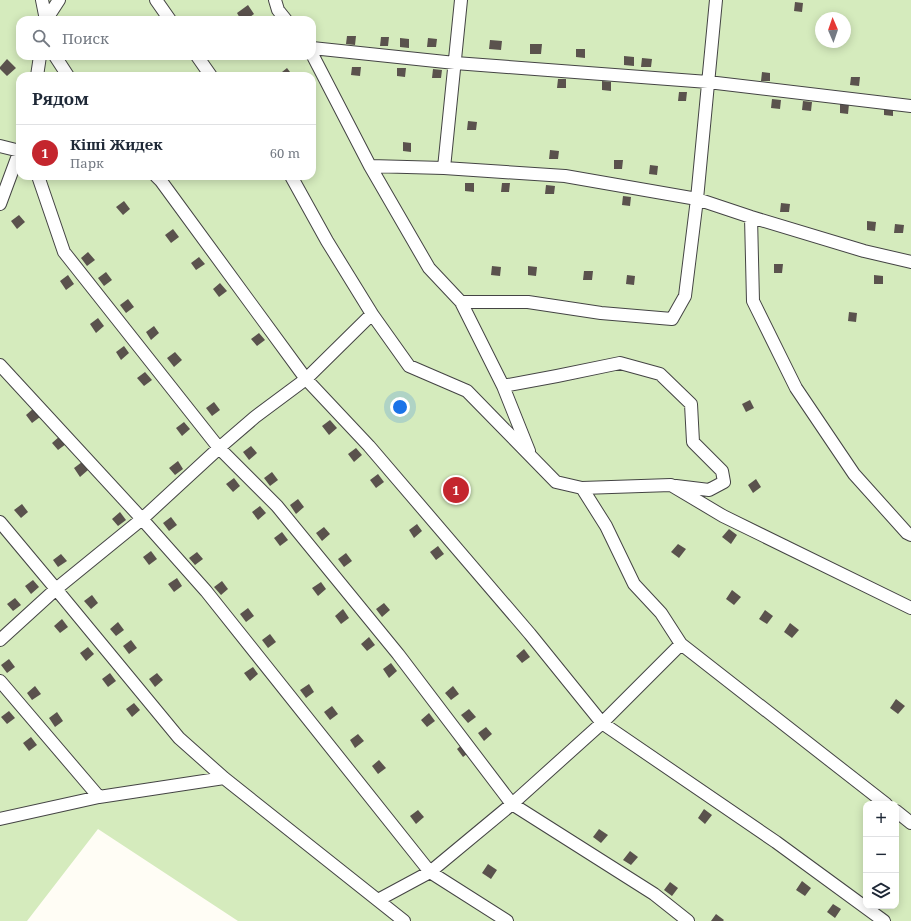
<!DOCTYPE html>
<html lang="ru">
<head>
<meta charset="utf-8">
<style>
	body { margin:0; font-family:"Noto Serif",serif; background:#f6f6f7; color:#1f2937 }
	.controls { position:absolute; right:12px; bottom:12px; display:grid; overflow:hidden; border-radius:8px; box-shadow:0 2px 10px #0003 }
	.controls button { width:36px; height:36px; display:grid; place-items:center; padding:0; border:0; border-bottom:1px solid #e0e1e3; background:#fff; color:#1f2937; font:20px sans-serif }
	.compass { position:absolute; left:815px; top:12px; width:36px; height:36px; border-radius:50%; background:#fff; box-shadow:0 2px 10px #0003; rotate:358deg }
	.you { position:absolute; left:400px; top:407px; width:14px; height:14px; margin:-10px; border:3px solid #fff; border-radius:50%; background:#1a73e8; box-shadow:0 0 0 6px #1a73e833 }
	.badge { display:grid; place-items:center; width:26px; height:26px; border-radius:50%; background:#c4262e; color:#fff; font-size:13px; font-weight:700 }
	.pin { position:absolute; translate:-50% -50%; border:2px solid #fff; box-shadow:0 1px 4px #0006 }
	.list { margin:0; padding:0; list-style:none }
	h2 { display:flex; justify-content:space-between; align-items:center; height:52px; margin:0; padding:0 16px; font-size:17px }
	h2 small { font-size:13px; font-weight:400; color:#747a83 }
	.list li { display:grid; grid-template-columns:26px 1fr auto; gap:12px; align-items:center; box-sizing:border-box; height:56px; padding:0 16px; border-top:1px solid #e0e1e3 }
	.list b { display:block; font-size:15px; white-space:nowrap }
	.list p { margin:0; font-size:13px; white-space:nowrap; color:#747a83 }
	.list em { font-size:13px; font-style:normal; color:#747a83 }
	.icon { flex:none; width:22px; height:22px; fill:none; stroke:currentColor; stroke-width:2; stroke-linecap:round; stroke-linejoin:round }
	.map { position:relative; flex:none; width:911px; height:921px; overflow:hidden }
	.search { position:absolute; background:#fff; box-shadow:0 2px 10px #0003; left:16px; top:16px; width:300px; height:44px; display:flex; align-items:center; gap:10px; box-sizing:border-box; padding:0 14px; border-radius:12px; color:#747a83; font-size:15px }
	.panel { position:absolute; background:#fff; box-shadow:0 2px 10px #0003; left:16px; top:72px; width:300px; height:108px; border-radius:12px }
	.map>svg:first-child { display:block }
	.green { fill:#d5ebbd; fill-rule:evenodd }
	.building { fill:#5a524d }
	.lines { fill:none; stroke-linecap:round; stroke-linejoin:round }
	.minor-casing { stroke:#444; stroke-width:14 }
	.minor { stroke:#fff; stroke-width:12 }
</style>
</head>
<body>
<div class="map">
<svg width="911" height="921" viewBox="0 0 911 921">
	<rect width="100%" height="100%" fill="#fffdf5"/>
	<path class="green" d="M0 0H911V921H238L98 829 27 921H0ZM821 18H845V42H821ZM20 20H312V56H20ZM20 76H312V176H20ZM866 804H896V906H866Z"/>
	<path class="building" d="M795 2 803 3 802 12 794 11Z
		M248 5 254 14 246 20H241L237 13Z
		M347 36H356L355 45 346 44Z
		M381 37H389L388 46H380Z
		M400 38 409 39V48L400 47Z
		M428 38 437 39 436 47H427Z
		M490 40 502 41 501 50 489 49Z
		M530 44H542L541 54H530Z
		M576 49H585V58L576 57Z
		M624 56 634 57V66L624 65Z
		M642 58 652 59 651 67H641Z
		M7 59 16 68 7 76 0 69V67Z
		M352 67H361L360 76 351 75Z
		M287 68 293 76H277Z
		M397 68H406L405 77 397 76Z
		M433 69 442 70 441 78H432Z
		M762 72 770 73V81H761Z
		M851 77H860L859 86 850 85Z
		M558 79H566V88H557Z
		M602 81 611 82V91L602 90Z
		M679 92H687L686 101H678Z
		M772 99 781 100 780 109 771 108Z
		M803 101 812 102 811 111 802 110Z
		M840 104H849L848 114 840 113Z
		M884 106 893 107V116L884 115Z
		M468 121 477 122 476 130H467Z
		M403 142 411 143V152L403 151Z
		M550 150 559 151 558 159H549Z
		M614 160H623L622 169H614Z
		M650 165 658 166 657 175 649 174Z
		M465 183H474V192L465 191Z
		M502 183H510L509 192H501Z
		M546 185 555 186 554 194H545Z
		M623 196 631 197 630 206 622 205Z
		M124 201 130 209 123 215 116 207Z
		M781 203 790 204 789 212H780Z
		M19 215 25 222 17 229 11 221Z
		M867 221 876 222 875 231 867 230Z
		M895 224 904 225 903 233H894Z
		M173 229 179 237 171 243 165 235Z
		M88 252 95 260 87 266 81 258Z
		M199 257 205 264 196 270 191 263Z
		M774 264H783L782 273H774Z
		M492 266 501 267 500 276 491 275Z
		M528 266 537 267 536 276 528 275Z
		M584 271H593L592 280H583Z
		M106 272 112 280 104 286 98 278Z
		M68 275 74 284 66 290 60 281Z
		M627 275 635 276 634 285 626 284Z
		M874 275 883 276V284H874Z
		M220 283 227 291 219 297 213 289Z
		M128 299 134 307 126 313 120 305Z
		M849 312 857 313 856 322 848 321Z
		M98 318 104 326 96 333 90 324Z
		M154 326 159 333 151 340 146 332Z
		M259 333 265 340 257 346 251 339Z
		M124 346 129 353 121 360 116 352Z
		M175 352 182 360 174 367 167 358Z
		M145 372 152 380 144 386 137 378Z
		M750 400 754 408 746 412 742 404Z
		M214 402 220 410 212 416 206 408Z
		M34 408 40 417 32 423 26 415Z
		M330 420 337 428 329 435 322 426Z
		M184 422 190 429 182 436 176 428Z
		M60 436 66 444 58 450 52 443Z
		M251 446 257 453 249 460 243 452Z
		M356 448 362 455 354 462 348 454Z
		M178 461 183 469 175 475 169 468Z
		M82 462 88 470 80 477 74 468Z
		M272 472 278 480 270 486 264 478Z
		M378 474 384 482 376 488 370 480Z
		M234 478 240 486 233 492 226 484Z
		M756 479 761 487 753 493 748 485Z
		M298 499 304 507 296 514 290 505Z
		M22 504 28 512 21 518 14 510Z
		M260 506 266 513 258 520 252 512Z
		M120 512 126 520 118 526 112 519Z
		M171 517 177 525 169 531 163 523Z
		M417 524 422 531 414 538 409 530Z
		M324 527 330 534 322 541 316 533Z
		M729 529 737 535 731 544 722 537Z
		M282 532 288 540 280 546 274 538Z
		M678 544 686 549 679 558 671 552Z
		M438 546 444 554 436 560 430 552Z
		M151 551 157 559 149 565 143 557Z
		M197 552 203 559 195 565 189 558Z
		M346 553 352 561 344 567 338 559Z
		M61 554 67 561 58 567 53 560Z
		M177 578 182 586 174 592 168 584Z
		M33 580 39 587 31 594 25 586Z
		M222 581 228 589 221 595 214 587Z
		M321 582 326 589 318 596 312 588Z
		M732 590 741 597 734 605 726 599Z
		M92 595 98 603 91 609 84 601Z
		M15 598 21 605 13 611 7 604Z
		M384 603 390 610 382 617 376 609Z
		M248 608 254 616 246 622 240 614Z
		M343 609 349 618 341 624 335 616Z
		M765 610 773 616 767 624 759 619Z
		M62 619 68 627 60 633 54 626Z
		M118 622 124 630 116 636 110 629Z
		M790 623 799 630 792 638 784 632Z
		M270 634 276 642 268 648 262 640Z
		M369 637 375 645 367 651 361 644Z
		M131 640 137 648 129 654 123 646Z
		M88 647 94 654 86 661 80 653Z
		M524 649 530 657 522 663 516 656Z
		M9 659 15 667 7 673 1 665Z
		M391 663 397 671 389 678 383 669Z
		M253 667 258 674 250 681 244 673Z
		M110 673 116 681 108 687 102 679Z
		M157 673 163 680 155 687 149 679Z
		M309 684 314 692 306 698 300 690Z
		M35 686 41 694 32 700 27 693Z
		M453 686 459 694 451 700 445 693Z
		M896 699 905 706 898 714 890 708Z
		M134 703 140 710 132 717 126 709Z
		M332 706 338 714 330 720 324 712Z
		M469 709 476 717 468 723 461 715Z
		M9 711 15 718 7 724 1 717Z
		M57 712 63 721 55 727 49 718Z
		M429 713 435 721 427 727 421 720Z
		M486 727 492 734 484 741 478 733Z
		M358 734 364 741 355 748 350 740Z
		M31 737 37 745 29 751 23 743Z
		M464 743 471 751 463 757 457 749Z
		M379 760 386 768 378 774 372 766Z
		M704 809 712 815 705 824 698 818Z
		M418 810 424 817 416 824 410 816Z
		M599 829 608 835 601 843 593 837Z
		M630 851 638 857 631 865 623 860Z
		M488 864 497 870 491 879 482 873Z
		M802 881 811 888 805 896 796 890Z
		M670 882 678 888 672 896 664 890Z
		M833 904 841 909 835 918 827 912Z
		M716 914 724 920 723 921H711Z"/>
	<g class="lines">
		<g class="minor-casing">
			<path id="minor" d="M42 0 46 20
				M156 0 170 20
				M275 0 278 10 286 20
				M46 20 59 0
				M312 48 455 63 708 82 911 106
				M312 54 370 166 429 268 461 302 503 386 529 451
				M55 56 68 76
				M197 56 211 76
				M37 76 40 56
				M0 146 20 151
				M370 166 444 168 565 176 697 199 751 217 864 251 911 262
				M444 168 461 0
				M38 176 64 252 219 448 277 506 398 654 512 804 654 894 688 921
				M156 176 161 181 306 379 369 446 530 634 602 723 776 842 884 921
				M291 176 327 241 372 314 409 366 467 391 556 482 582 488 671 485 723 516 911 608
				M0 204 20 150
				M751 217 753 301 796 388 854 474 907 533 911 535
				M461 302H528L601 313 672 319 685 296 697 199 716 0
				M0 365 142 519 206 591 430 872 507 921
				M503 386 557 376 620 363 660 374 691 404 693 442 722 471 724 482 709 490 676 486
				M582 488 606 526 634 584 661 613 681 644 886 804
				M0 522 56 589 179 738 224 778 404 921
				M0 640 56 589 142 519 219 448 255 417 306 379 372 314
				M0 681 99 797
				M896 811 911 823
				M0 819 99 797 224 778
				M378 900 430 872 512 804 602 723 681 644"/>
		</g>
		<use href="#minor" class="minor"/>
	</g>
</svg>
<div class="controls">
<button>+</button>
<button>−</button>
<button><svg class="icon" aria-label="layers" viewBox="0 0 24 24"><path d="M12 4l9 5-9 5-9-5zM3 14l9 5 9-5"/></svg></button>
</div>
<svg class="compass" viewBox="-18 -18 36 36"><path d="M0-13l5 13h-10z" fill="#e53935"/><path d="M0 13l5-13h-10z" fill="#747a83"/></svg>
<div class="you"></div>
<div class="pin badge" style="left:456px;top:490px">1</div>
<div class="search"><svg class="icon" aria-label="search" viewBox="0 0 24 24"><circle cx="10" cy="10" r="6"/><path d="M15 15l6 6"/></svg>Поиск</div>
<section class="panel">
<h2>Рядом<small></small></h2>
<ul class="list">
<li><span class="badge">1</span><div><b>Кіші Жидек</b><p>Парк</p></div><em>60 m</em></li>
</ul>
</section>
</div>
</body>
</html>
